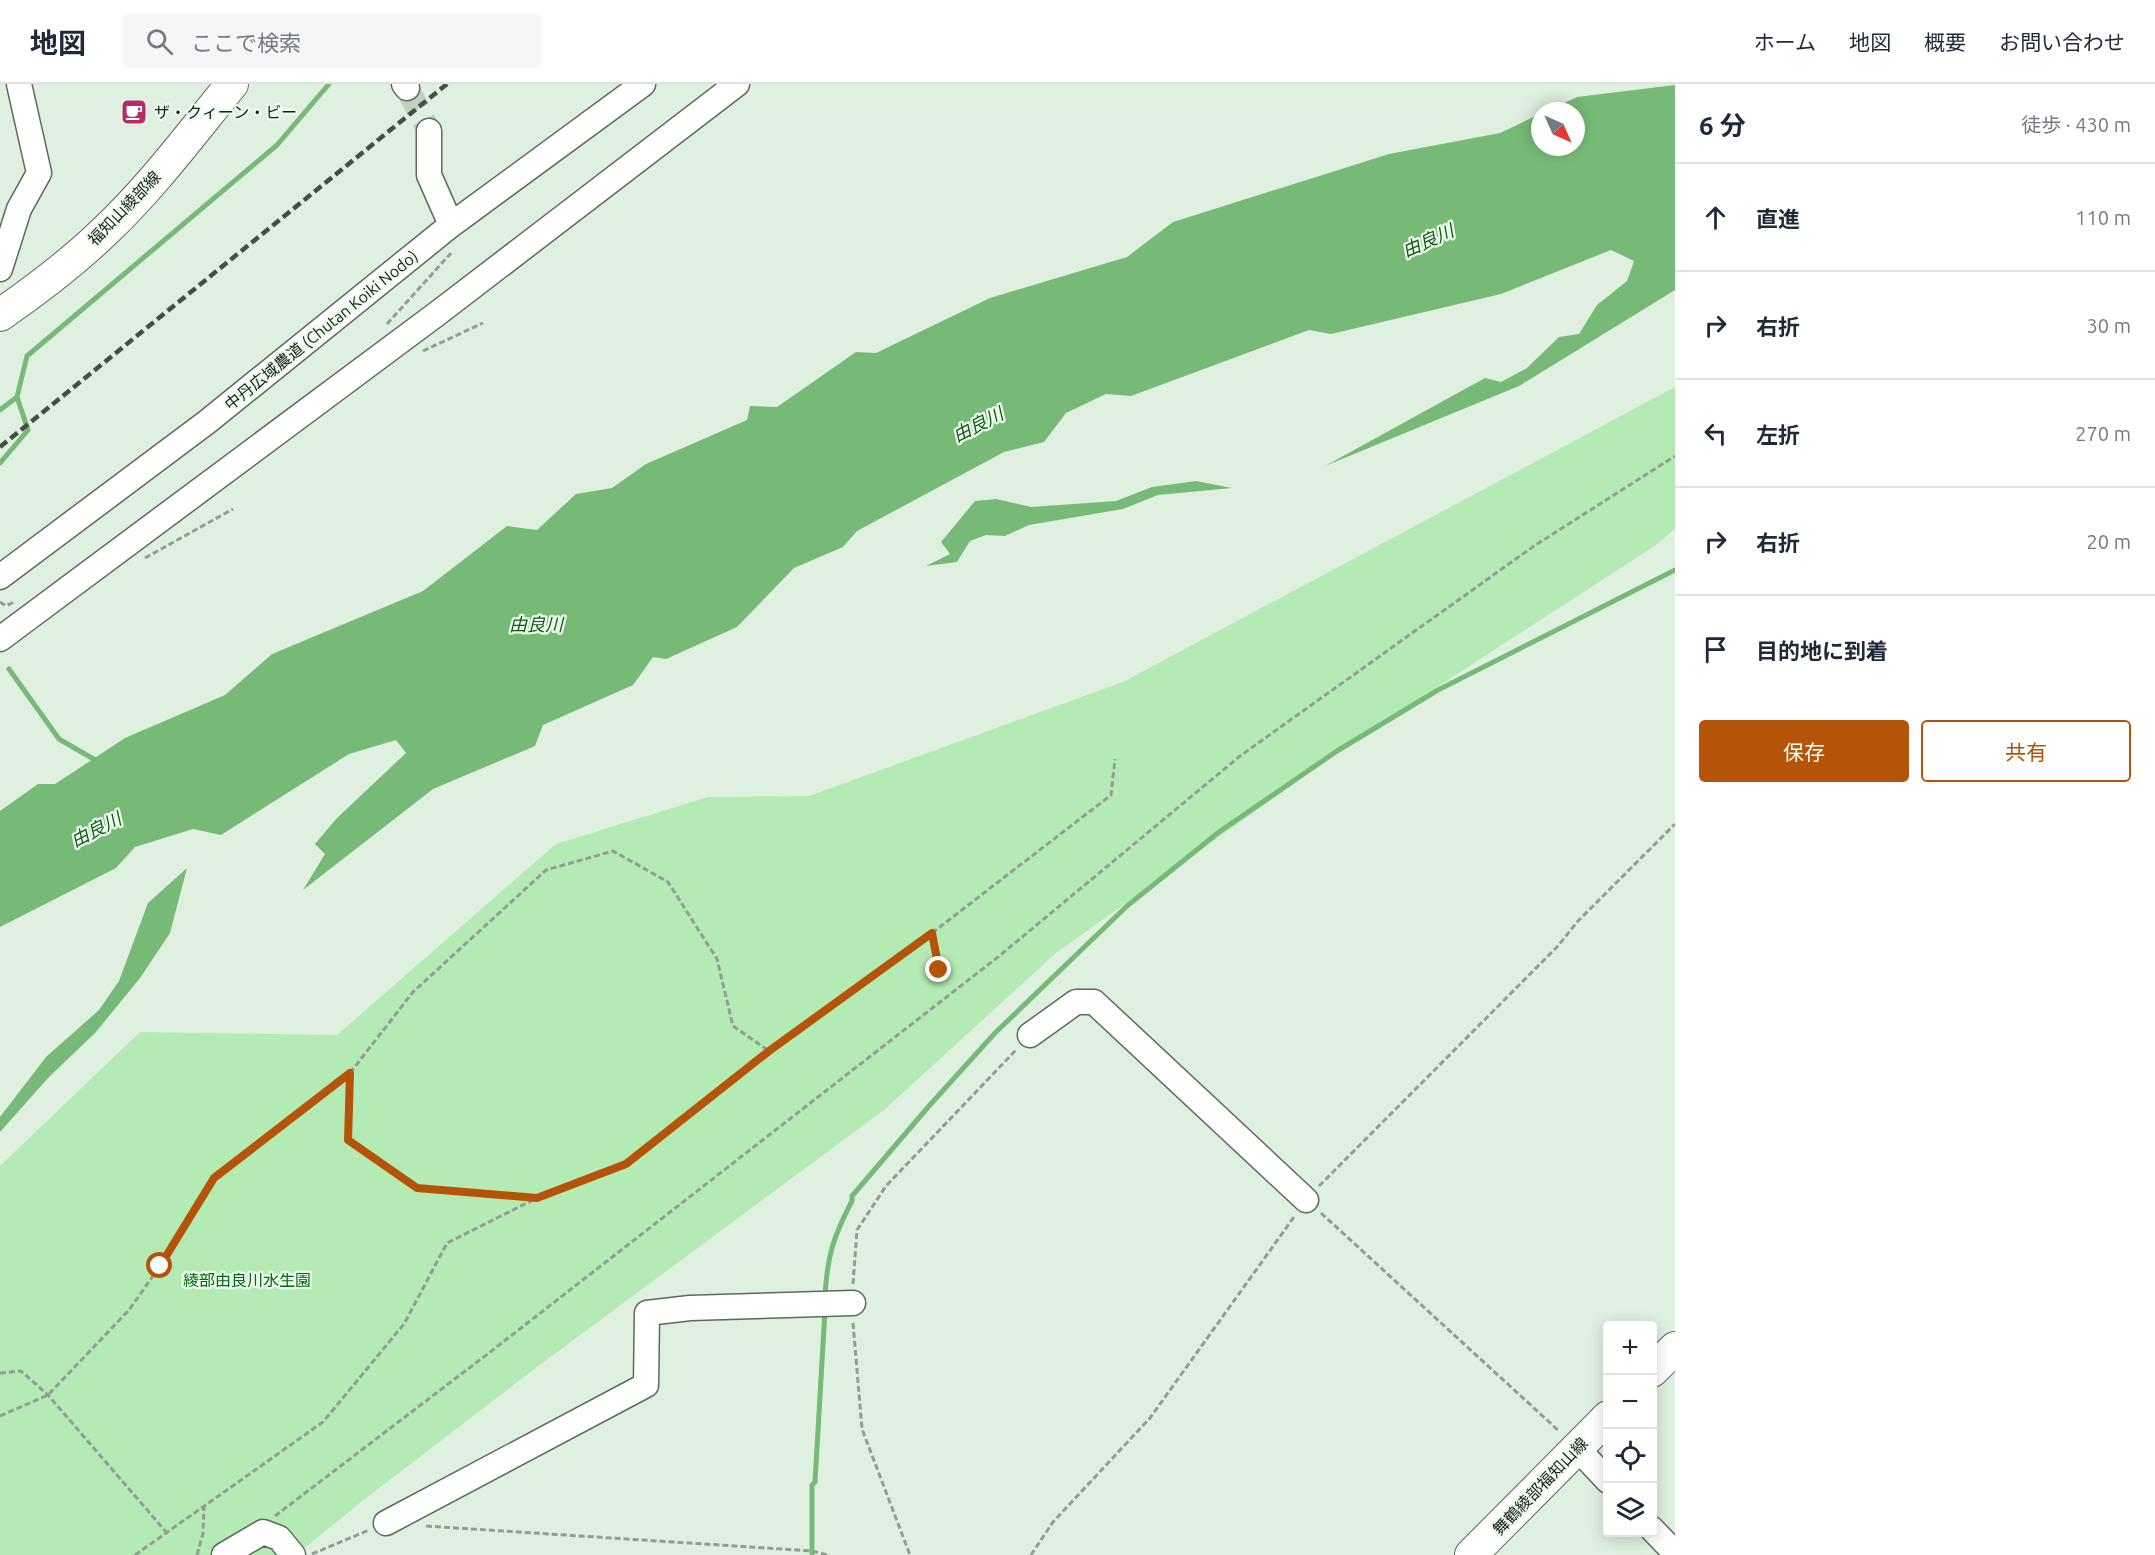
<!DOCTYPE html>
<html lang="ja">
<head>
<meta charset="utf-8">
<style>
	body { margin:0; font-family:Ubuntu,"Noto Sans JP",sans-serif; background:#f6f6f7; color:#1f2937 }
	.controls { position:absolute; right:18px; bottom:18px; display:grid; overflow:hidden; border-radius:6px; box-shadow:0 3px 15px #0003 }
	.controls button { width:54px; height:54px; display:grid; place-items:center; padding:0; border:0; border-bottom:2px solid #e0e1e3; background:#fff; color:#1f2937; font:30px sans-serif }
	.compass { position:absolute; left:1531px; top:18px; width:54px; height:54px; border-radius:50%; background:#fff; box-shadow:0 3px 15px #0003; rotate:135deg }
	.stop { position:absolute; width:18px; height:18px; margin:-14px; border:4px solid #b45309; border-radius:50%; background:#fff }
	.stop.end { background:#b45309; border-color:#fff; box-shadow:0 2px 6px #0008 }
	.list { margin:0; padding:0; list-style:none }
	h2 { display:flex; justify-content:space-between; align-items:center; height:78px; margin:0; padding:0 24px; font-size:26px }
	h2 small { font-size:20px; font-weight:400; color:#747a83 }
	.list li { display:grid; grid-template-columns:39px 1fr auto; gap:18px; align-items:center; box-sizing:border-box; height:108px; padding:0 24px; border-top:2px solid #e0e1e3 }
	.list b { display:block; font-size:22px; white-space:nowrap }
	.list em { font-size:20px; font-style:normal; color:#747a83 }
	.actions { display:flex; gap:12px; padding:18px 24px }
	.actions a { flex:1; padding:14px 0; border:2px solid #b45309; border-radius:6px; text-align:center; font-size:21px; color:#b45309 }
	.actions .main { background:#b45309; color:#fff }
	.icon { flex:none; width:33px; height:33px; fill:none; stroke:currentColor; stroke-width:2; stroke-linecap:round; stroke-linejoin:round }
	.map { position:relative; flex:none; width:1675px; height:1471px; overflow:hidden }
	header { display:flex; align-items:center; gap:36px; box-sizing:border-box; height:84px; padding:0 30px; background:#fff; border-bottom:2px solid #e0e1e3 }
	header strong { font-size:28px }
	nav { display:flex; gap:33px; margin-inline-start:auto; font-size:21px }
	.search { width:420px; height:54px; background:#f6f6f7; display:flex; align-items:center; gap:15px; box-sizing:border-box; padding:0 21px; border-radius:6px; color:#747a83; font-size:22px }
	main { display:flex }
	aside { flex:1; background:#fff }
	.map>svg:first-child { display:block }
	.green { fill:#b4eab3 }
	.water { fill:#77ba77 }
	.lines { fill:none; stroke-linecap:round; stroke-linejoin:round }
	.stream { stroke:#77ba77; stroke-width:5 }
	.minor-tunnel { stroke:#c2d0c2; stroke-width:24; stroke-dasharray:24 12; stroke-linecap:butt }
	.minor-casing { stroke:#5c695b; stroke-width:27 }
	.major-casing { stroke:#5c695b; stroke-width:34 }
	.path { stroke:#929e92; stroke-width:3; stroke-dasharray:6 3; stroke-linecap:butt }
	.minor { stroke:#fff; stroke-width:24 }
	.major { stroke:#fff; stroke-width:32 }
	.rail { stroke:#454e45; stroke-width:4.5; stroke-dasharray:9 4.5; stroke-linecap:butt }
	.route { stroke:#b45309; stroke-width:8 }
	.labels { text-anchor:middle; stroke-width:4.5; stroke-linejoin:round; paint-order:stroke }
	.poi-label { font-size:16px; fill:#161c16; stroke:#edfded; text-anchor:start }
	.street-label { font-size:16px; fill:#161c16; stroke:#edfded }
	.park-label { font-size:16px; fill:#006911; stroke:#edfded }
	.water-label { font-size:18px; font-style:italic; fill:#115717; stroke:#edfded }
</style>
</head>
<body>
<header>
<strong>地図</strong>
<div class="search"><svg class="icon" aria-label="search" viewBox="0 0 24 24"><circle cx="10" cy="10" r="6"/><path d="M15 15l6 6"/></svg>ここで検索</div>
<nav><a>ホーム</a><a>地図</a><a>概要</a><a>お問い合わせ</a></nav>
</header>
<main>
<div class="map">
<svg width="1675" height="1471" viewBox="0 0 1675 1471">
	<rect width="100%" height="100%" fill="#e0f0e0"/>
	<path class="green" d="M1675 303V445L1656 461 1354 657 1056 869 884 1026 541 1280 361 1418 296 1471H0V1082L140 948 337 951 556 760 708 713 809 712 1123 598Z"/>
	<path class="water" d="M1675 1V206L1519 302 1325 382 1485 294 1501 298 1527 284 1559 253 1579 250 1597 221 1627 197 1634 177 1611 166 1501 210 1331 250 1309 246 1131 312 1106 310 1066 329 1044 358 1004 368 857 447 843 463 794 484 737 543 666 575 653 573 633 601 543 641 535 662 433 705 303 806 325 770 315 760 336 735 406 669 396 656 349 670 221 751 193 745 135 763 116 784 0 843V727L38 700H55L125 654 225 611 272 570 423 507 507 442 537 446 576 410 612 404 646 380 747 336 750 322 777 323 856 268 876 269 990 214 1127 173 1173 138 1389 70 1500 49 1540 30V63H1576V27H1547L1577 13Z
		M1196 397 1232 404 1158 411 1123 425 1029 441 1005 452 986 451 970 457 957 478 926 482 950 470 941 458 975 417 996 415 1031 423 1116 417 1152 403Z
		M187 784 170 849 140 894 96 948 49 993 0 1048V1033L46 973 99 926 119 897 148 819Z"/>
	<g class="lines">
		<path class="stream" d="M0 326 17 313
			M0 379 28 346 17 313 27 272 277 61 329 0
			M9 585 59 655 97 677
			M825 1213C827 1173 833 1153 852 1117V1112L929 1022 995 949 1127 822 1219 748 1337 667 1438 606 1675 486
			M812 1471V1401L815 1398 825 1226"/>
		<path class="minor-tunnel" d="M407 4 429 47"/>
		<g class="minor-casing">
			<path id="minor" d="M404 0 407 4
				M429 47V91L451 141
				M0 185 19 125 39 89 19 0
				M0 493 207 338 451 141 643 0
				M0 555 438 229 737 0
				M1030 951 1076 918H1094L1306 1116
				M1577 1364 1608 1397
				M386 1439 646 1301 647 1229 690 1224 853 1219
				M1652 1445 1675 1469
				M224 1471 263 1448 279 1454 293 1471"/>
		</g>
		<g class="major-casing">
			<path id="major" d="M0 231C36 206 72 179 104 148 151 104 191 50 232 0
				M1652 1287 1675 1264
				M1471 1471 1608 1333"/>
		</g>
		<path class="path" d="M387 240 451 169
			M423 267 483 239
			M145 474 233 425
			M0 518 6 522 14 518
			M932 849 1111 711 1115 675
			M769 967 626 1079 537 1114 416 1104 348 1056 350 989 413 908 546 786 613 767 668 798 717 875 733 942 769 967 932 849 939 886
			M1319 1102 1557 863 1578 837 1675 740
			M1321 1129 1559 1347
			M853 1200 857 1146 886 1102 1017 965
			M853 1239 862 1345 910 1471
			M0 1289 21 1287 48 1311 167 1449
			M0 1332 48 1311 129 1226 160 1182 214 1094 350 989
			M275 1432 485 1272 998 873 1240 672 1534 462 1675 372
			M426 1442 812 1467 828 1471
			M312 1470 369 1446
			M135 1471 323 1338 404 1240 447 1159 535 1115
			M197 1471 203 1449 204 1423
			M1031 1471 1053 1438 1150 1334 1294 1133"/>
		<use href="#minor" class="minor"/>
		<use href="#major" class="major"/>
		<path class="rail" d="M0 363 447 0"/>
	</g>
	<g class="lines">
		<path class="route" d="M160 1182 214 1094 350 989 348 1056 417 1104 537 1114 626 1080 769 967 932 849 939 886"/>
	</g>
	<defs>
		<g id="cafe-square" transform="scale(1.35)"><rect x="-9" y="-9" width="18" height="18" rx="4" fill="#b62b66" stroke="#edfded"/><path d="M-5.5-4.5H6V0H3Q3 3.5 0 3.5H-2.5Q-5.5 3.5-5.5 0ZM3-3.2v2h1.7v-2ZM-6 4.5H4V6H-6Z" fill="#fff"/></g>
	</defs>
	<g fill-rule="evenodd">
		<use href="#cafe-square" x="134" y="28"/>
	</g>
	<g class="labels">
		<g class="poi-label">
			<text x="154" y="34">ザ・クィーン・ビー</text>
		</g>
		<g class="street-label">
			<text transform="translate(124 124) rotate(-46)" y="6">福知山綾部線</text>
			<text transform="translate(321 246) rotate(-39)" y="6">中丹広域農道 (Chutan Koiki Nodo)</text>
			<text transform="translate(1540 1402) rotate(-46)" y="6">舞鶴綾部福知山線</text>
		</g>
		<g class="park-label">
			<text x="247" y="1202">綾部由良川水生園</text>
		</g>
		<g class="water-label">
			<text transform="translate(1428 157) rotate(-24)" y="6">由良川</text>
			<text transform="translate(978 341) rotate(-27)" y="6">由良川</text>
			<text x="536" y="547">由良川</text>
			<text transform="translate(96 746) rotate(-27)" y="6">由良川</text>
		</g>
	</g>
</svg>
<div class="controls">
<button>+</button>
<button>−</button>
<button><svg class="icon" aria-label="locate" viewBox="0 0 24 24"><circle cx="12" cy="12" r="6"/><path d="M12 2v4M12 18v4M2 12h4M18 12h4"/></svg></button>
<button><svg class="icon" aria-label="layers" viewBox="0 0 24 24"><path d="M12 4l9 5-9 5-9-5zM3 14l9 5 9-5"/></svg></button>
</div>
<svg class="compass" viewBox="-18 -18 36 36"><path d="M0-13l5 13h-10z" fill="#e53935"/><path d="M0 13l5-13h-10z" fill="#747a83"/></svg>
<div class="stop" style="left:160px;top:1182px"></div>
<div class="stop end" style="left:939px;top:886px"></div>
</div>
<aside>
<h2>6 分<small>徒歩 · 430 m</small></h2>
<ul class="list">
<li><svg class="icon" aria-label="ahead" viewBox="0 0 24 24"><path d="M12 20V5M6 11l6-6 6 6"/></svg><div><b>直進</b></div><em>110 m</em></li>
<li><svg class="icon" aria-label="right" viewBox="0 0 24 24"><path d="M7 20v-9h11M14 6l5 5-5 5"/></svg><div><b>右折</b></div><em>30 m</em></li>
<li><svg class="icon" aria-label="left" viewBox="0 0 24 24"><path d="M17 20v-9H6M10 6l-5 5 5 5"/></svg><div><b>左折</b></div><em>270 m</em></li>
<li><svg class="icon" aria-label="right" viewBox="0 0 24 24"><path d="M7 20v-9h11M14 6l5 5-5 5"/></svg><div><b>右折</b></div><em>20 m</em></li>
<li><svg class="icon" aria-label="arrive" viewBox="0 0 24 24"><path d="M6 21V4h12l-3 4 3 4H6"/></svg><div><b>目的地に到着</b></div></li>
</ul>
<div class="actions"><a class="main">保存</a><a>共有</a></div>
</aside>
</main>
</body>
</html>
